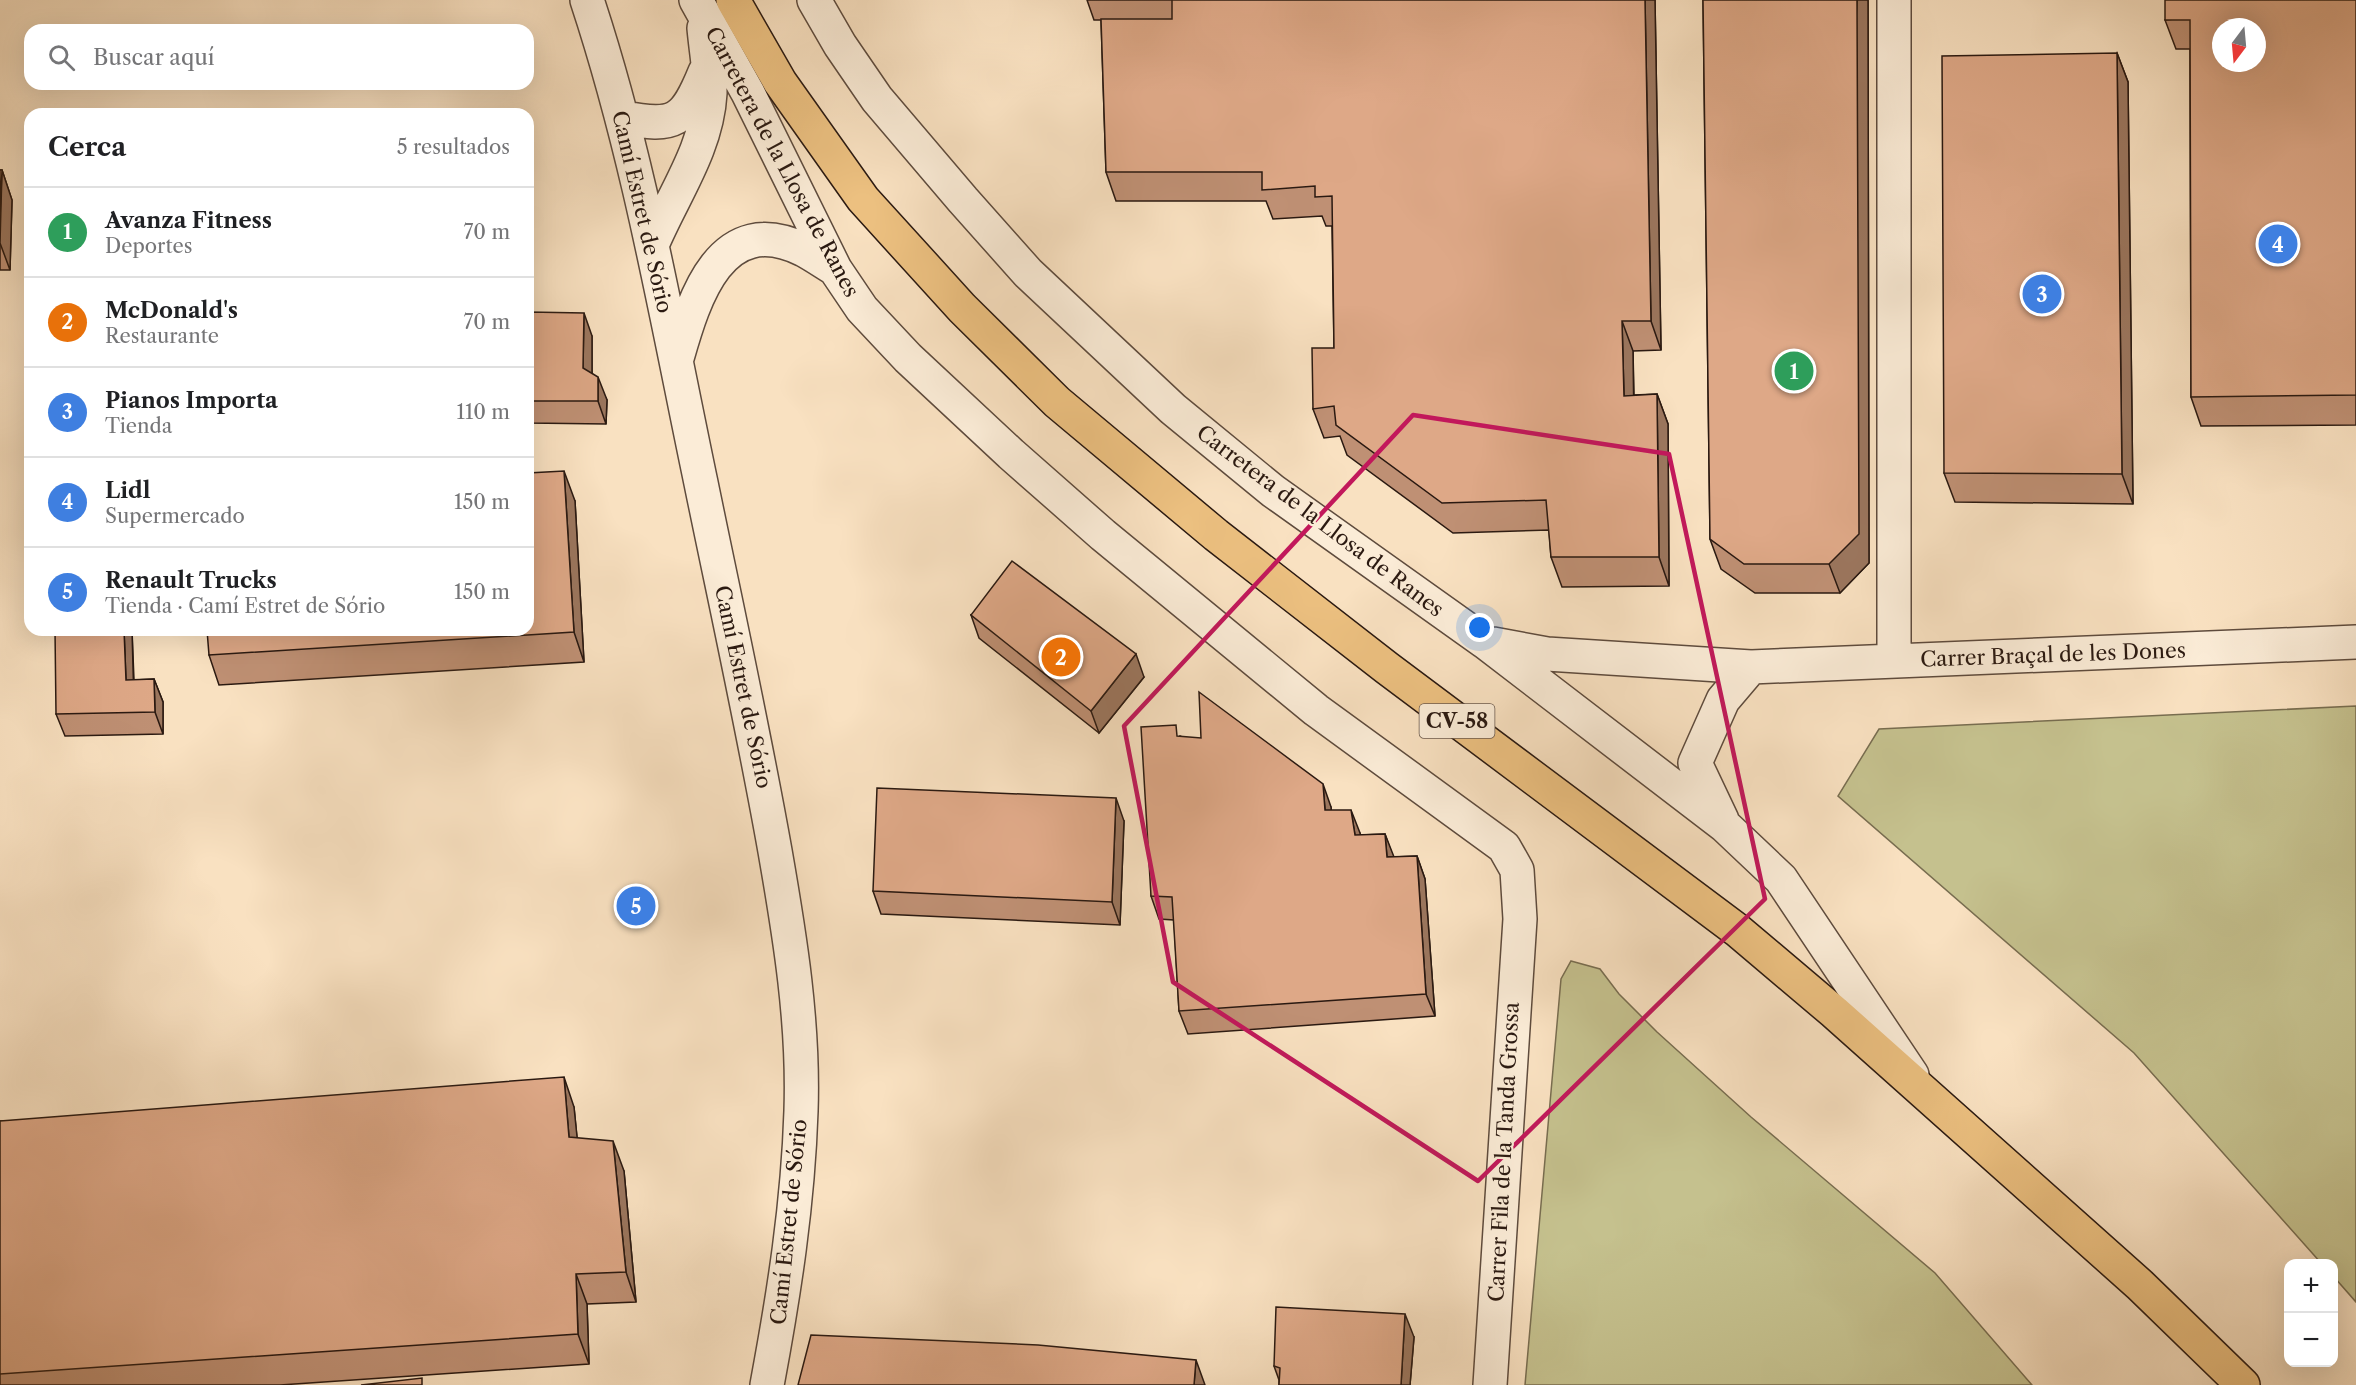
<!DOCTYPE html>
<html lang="es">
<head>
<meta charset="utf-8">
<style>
	body { margin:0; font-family:"Libre Caslon Text",serif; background:#f6f6f6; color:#202124 }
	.controls { position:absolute; right:18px; bottom:18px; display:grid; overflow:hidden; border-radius:12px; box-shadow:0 6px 24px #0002 }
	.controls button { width:54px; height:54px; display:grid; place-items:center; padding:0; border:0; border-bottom:2px solid #e0e0e0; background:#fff; color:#202124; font:30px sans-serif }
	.compass { position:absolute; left:2212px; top:18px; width:54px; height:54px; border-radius:50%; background:#fff; box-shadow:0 6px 24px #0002; rotate:196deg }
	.you { position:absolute; left:1480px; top:628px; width:21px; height:21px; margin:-15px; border:4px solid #fff; border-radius:50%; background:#1a73e8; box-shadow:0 0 0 9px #1a73e833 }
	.badge { display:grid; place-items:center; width:39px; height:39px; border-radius:50%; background:#8f2418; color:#fff; font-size:20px; font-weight:700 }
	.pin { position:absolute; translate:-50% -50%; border:3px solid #fff; box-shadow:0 2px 6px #0006 }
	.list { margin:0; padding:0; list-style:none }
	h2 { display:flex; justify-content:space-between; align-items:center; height:78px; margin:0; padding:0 24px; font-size:26px }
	h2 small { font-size:20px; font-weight:400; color:#757577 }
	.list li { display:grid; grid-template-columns:39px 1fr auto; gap:18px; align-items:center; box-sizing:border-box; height:90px; padding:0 24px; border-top:2px solid #e0e0e0 }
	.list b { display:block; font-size:22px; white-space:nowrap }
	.list p { margin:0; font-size:20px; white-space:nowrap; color:#757577 }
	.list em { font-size:20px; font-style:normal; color:#757577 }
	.icon { flex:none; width:33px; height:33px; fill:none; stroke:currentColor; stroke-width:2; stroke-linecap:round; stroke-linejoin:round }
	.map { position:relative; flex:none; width:2356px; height:1385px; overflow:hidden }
	.search { position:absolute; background:#fff; box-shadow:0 6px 24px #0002; left:24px; top:24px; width:510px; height:66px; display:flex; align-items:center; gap:15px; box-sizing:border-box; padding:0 21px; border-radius:18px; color:#757577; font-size:22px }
	.panel { position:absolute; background:#fff; box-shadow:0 6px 24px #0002; left:24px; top:108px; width:510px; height:528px; border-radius:18px }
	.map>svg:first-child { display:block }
	.green { fill:#c5c18e; stroke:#786d50; stroke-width:1.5 }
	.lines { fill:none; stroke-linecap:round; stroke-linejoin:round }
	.minor-casing { stroke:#5e4b3d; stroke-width:36 }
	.major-casing { stroke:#2a1911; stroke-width:36 }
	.minor { stroke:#fbecd7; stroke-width:33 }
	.major { stroke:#ecc080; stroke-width:33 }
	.wall { fill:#bf9074; stroke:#2a1911; stroke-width:1.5 }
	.shaded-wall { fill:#9b765e; stroke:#2a1911; stroke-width:1.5 }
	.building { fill:#dea887; stroke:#2a1911; stroke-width:1.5; fill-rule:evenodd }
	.marked { fill:none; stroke:#c2185b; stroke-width:4.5; stroke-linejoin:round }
	.labels { text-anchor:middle; stroke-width:4.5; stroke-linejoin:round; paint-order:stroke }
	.shield { fill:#fbecd7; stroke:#69584c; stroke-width:1.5 }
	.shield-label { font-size:20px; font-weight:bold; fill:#2a1911 }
	.street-label { font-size:21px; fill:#2a1911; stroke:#fbecd7 }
</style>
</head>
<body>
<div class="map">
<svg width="2356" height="1385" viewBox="0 0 2356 1385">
	<rect width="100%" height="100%" fill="#f9e1c1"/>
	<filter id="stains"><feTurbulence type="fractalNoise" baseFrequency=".00333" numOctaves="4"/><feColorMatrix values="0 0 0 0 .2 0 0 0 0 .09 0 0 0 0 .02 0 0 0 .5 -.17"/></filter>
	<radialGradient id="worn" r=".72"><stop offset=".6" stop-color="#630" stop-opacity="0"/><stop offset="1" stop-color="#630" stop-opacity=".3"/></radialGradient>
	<path class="green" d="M2356 706V1302L2334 1277V1264L2321 1263 2134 1053 1838 796 1879 729Z
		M1571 961 1600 969 1619 994 1657 1032 1751 1117 1935 1273 2032 1385H1525L1561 979Z"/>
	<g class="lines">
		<g class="minor-casing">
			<path id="minor" d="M587 0C639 157 667 321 701 483 726 605 753 727 775 851 790 937 804 1023 801 1111 798 1204 784 1294 767 1385
				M696 0 748 93 835 269 862 309 908 358 1011 454 1103 535 1316 710 1504 847 1517 870 1520 919 1490 1385
				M814 0 840 45 877 99 963 200 1028 273 1173 409 1273 491 1485 642 1725 826 1781 879 1912 1075
				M1894 0V661
				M622 117C675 129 685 121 705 72
				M652 245C673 195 707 149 710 93 710 72 706 50 704 28
				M677 358C694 298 721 209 804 250 815 256 825 263 835 269
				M1493 644 1547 654 1751 667 2356 642
				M1722 820 1695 763 1723 700 1751 667"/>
		</g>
		<g class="major-casing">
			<path id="major" d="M733 0 780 82 863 199 962 308 1057 402 1216 535 1387 668 1737 930 1834 1012 2140 1285 2243 1385"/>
		</g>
		<use href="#minor" class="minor"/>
		<use href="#major" class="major"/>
	</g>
	<path class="wall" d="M1087 0H1655L1661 350 1633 351 1634 395 1657 394 1668 424 1669 586 1562 587 1551 557 1549 530 1453 533 1347 455 1340 436 1324 438 1313 409 1334 348 1332 226H1326L1322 216 1273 219 1266 201H1116L1106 172 1101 20H1094Z
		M1703 0H1868L1869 563 1840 593H1755L1721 569 1710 539Z
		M2356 0V425L2201 426 2191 397 2190 49H2176L2165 20Z
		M2117 53 2128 82 2133 504 1955 502 1944 473Z
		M0 170H2L12 200 10 270H0Z
		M528 312 592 336V373L607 400 606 424 528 423Z
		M575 501 584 662 219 685 209 655Z
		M971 615 1144 677 1099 733 979 638Z
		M132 630 134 680 154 679 163 702V734L65 736 56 714Z
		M1180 736 1331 807V810L1360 833V835L1385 834 1393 857 1417 856 1425 879 1435 1016 1188 1034 1179 1011 1174 920 1159 919 1151 896Z
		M1124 821 1120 925 881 914 873 891Z
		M574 1107 577 1138 624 1171 636 1302 587 1304 589 1364 280 1385H0V1121Z
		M1414 1337 1410 1385H1279V1380L1274 1366Z"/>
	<path class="shaded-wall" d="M1645 0H1655L1661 350 1651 321Z
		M1857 0H1868L1869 563 1840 593 1829 564Z
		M2117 53 2128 82 2133 504 2122 474Z
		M2 170 12 200 10 270 0 243Z
		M584 313 592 336V391L583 368Z
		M1622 321 1633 351 1634 425 1624 396Z
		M598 377 607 400 606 424 598 401Z
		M1657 394 1668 424 1669 586 1659 557Z
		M564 471 575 501 584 662 574 632Z
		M124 630H132L134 703 126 680Z
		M1136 654 1144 677 1099 733 1091 711Z
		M154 679 163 702V734L155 712Z
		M1323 784 1331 807 1333 833 1325 810Z
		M1116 798 1124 821 1120 925 1112 902Z
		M1351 810 1360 833 1363 858 1355 835Z
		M1385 834 1394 857H1387Z
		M1417 856 1425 879 1435 1016 1426 994Z
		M564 1077 574 1107 580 1166 569 1137Z
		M613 1141 624 1171 636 1302 626 1272Z
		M576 1274 587 1304 589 1364 578 1334Z
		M1405 1314 1414 1337 1410 1385H1401Z
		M1196 1360 1205 1385H1194Z"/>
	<path class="building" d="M1172 0H1645L1651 321H1622L1624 396 1657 394 1659 557H1551L1546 500 1442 503 1336 425 1334 406 1313 409 1312 348H1334L1332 196 1315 197V186L1262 190V172H1106L1101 19H1172Z
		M1703 0H1857L1859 534 1829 564H1744L1710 539Z
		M2165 0H2356V395L2191 397 2190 20H2165ZM2221 27H2257V63H2221Z
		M2117 53 2122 474 1944 473 1942 56Z
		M0 170H2L0 216Z
		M528 312 584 313 583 368 598 377V401H528Z
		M564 471 574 632 209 655 207 630H528V473Z
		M1012 561 1136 654 1091 711 971 615Z
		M55 630H124L126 680 154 679 155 712 56 714Z
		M1199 692 1323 784 1325 810H1351L1355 835 1385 834 1387 857 1417 856 1426 994 1179 1011 1172 897 1151 896 1141 727 1176 725 1177 736 1201 738Z
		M877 788 1116 798 1112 902 873 891Z
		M564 1077 569 1137 613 1141 626 1272 576 1274 578 1334 0 1374V1121Z
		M1276 1307 1405 1314 1401 1385H1279L1280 1368 1274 1366Z
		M811 1335 1038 1345 1196 1360 1194 1385H798Z
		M422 1378V1385H361Z"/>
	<path class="marked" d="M1413 415 1669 454 1765 899 1478 1181 1173 982 1124 726Z"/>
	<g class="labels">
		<rect class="shield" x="1419.5" y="704" width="75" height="34" rx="4.5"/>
		<g class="shield-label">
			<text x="1457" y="728">CV-58</text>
		</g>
		<g class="street-label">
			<text transform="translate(782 162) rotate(62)" y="7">Carretera de la Llosa de Ranes</text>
			<text transform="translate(642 212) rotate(77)" y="7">Camí Estret de Sório</text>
			<text transform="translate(1320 521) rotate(37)" y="7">Carretera de la Llosa de Ranes</text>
			<text transform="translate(2053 655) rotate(-2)" y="7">Carrer Braçal de les Dones</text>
			<text transform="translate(743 687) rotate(78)" y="7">Camí Estret de Sório</text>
			<text transform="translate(1504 1152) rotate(-87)" y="7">Carrer Fila de la Tanda Grossa</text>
			<text transform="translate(789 1222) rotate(-84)" y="7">Camí Estret de Sório</text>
		</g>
	</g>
	<rect width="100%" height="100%" filter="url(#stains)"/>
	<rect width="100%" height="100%" fill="url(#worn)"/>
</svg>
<div class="controls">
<button>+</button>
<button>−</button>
</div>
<svg class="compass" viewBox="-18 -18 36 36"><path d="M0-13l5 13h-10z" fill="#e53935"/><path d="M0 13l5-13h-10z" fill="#757577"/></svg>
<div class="you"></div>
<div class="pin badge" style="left:1794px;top:371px;background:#2e9e5b">1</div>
<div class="pin badge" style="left:1061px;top:657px;background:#e8710a">2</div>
<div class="pin badge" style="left:2042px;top:294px;background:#3f7fe0">3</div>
<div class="pin badge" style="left:2278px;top:244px;background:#3f7fe0">4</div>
<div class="pin badge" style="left:636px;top:906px;background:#3f7fe0">5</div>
<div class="search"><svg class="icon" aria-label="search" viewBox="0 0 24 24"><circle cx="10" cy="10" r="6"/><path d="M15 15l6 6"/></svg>Buscar aquí</div>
<section class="panel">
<h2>Cerca<small>5 resultados</small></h2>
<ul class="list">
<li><span class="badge" style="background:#2e9e5b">1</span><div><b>Avanza Fitness</b><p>Deportes</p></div><em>70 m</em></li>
<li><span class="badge" style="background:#e8710a">2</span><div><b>McDonald's</b><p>Restaurante</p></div><em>70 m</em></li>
<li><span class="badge" style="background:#3f7fe0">3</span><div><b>Pianos Importa</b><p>Tienda</p></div><em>110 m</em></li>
<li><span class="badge" style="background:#3f7fe0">4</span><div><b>Lidl</b><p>Supermercado</p></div><em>150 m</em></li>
<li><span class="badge" style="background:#3f7fe0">5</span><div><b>Renault Trucks</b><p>Tienda · Camí Estret de Sório</p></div><em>150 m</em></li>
</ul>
</section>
</div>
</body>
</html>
